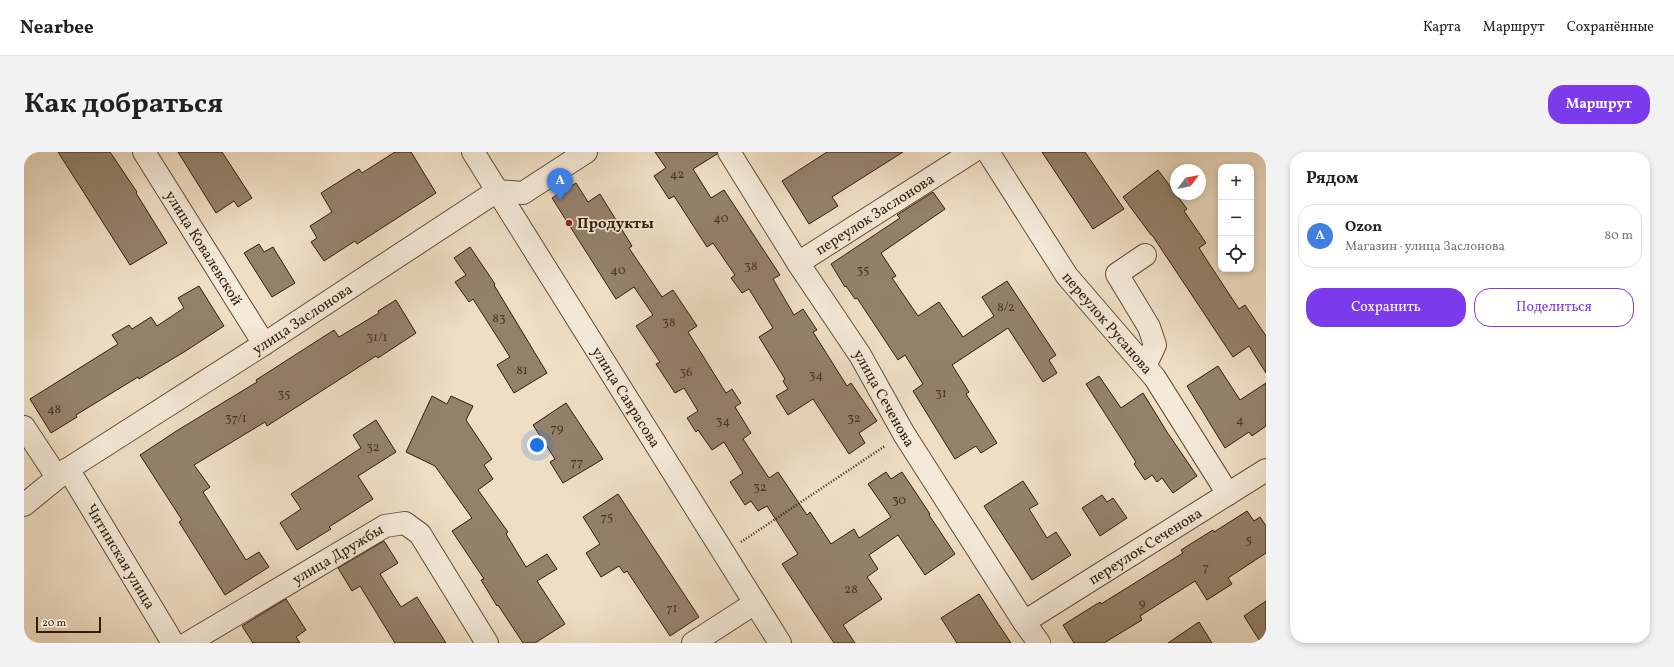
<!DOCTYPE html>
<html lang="ru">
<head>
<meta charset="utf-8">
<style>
	body { margin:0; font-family:Vollkorn,serif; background:#f2f2f2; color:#222 }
	.controls { position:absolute; right:12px; top:12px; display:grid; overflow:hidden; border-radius:8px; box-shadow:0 2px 6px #0003 }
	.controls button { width:36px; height:36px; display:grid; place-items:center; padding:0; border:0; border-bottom:1px solid #e0e0e0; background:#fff; color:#222; font:20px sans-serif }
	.compass { position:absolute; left:1146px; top:12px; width:36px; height:36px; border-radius:50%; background:#fff; box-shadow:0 2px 6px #0003; rotate:58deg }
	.scale { position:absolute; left:12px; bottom:10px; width:65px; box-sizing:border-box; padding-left:4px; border:2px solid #331d0a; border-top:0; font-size:11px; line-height:14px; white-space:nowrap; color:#331d0a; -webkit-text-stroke:3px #f5ead9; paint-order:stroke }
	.you { position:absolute; left:513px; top:293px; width:14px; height:14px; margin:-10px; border:3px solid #fff; border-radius:50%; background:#1a73e8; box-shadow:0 0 0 6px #1a73e833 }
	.badge { display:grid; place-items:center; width:26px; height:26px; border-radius:50%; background:#7c3aed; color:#fff; font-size:13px; font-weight:700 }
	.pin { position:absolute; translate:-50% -33px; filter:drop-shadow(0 1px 2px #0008) }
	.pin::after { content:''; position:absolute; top:21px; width:14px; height:12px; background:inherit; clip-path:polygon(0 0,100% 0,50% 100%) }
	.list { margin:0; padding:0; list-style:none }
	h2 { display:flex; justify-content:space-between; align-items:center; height:52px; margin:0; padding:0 16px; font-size:17px }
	h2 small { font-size:13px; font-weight:400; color:#767676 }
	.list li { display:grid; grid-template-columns:26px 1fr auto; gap:12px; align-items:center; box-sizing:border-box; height:64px; margin:0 8px 8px; padding:0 8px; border:1px solid #e0e0e0; border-radius:16px }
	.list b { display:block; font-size:15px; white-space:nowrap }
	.list p { margin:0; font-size:13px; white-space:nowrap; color:#767676 }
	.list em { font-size:13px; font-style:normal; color:#767676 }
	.actions { display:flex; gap:8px; padding:12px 16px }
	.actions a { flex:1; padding:9px 0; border:1px solid #7c3aed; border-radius:16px; text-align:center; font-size:14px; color:#7c3aed }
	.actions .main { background:#7c3aed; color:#fff }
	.icon { flex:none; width:22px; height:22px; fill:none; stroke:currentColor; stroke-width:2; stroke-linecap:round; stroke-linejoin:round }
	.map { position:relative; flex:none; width:1242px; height:491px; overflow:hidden; border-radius:16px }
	header { display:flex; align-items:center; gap:24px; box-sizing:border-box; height:56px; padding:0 20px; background:#fff; border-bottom:1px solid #e0e0e0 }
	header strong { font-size:19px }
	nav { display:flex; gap:22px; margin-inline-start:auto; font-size:14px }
	.intro { display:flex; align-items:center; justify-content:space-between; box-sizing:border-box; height:96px; padding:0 24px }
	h1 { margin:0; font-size:28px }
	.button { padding:10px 18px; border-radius:16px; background:#7c3aed; color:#fff; font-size:14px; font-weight:700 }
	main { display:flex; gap:24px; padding:0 24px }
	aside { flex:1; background:#fff; border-radius:16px; box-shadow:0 2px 6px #0003 }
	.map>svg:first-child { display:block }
	.building { fill:#95816b; stroke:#331d0a }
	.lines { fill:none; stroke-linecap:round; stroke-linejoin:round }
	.minor-casing { stroke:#624d38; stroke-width:24 }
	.path { stroke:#331d0a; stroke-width:2.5; stroke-dasharray:1 2; stroke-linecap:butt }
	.minor { stroke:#f5ead9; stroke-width:22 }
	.poi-dot { fill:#8f2418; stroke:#f5ead9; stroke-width:1.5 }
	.labels { text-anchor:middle; stroke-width:3.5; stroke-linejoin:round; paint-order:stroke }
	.number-label { font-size:13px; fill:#4c3622 }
	.street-label { font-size:15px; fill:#331d0a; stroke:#f5ead9 }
	.poi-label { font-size:15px; font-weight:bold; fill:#331d0a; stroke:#f5ead9; text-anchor:start }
</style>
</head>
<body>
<header>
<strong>Nearbee</strong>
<nav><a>Карта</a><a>Маршрут</a><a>Сохранённые</a></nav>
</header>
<div class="intro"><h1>Как добраться</h1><a class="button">Маршрут</a></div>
<main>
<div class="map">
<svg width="1242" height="491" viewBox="0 0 1242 491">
	<rect width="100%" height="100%" fill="#f0dec4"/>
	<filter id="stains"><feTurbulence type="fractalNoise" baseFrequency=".005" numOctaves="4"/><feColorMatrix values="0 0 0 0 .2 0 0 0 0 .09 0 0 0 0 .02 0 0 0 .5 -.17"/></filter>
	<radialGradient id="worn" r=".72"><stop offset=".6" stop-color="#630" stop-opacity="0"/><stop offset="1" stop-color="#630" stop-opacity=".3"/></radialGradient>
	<path class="building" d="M34 0H86L113 40 112 41 143 91 106 113Z
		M154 0H198L228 46 214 55 210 49 192 61Z
		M371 0H387L412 41 333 92 331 89 300 109 287 90 293 86 286 74 308 60 297 41 335 17 338 21Z
		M631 0H693V2L669 17 687 46 700 38 756 123 749 127 770 163 779 157 793 178 789 180 823 234 827 231 853 269 835 281 841 291 825 302 789 247 764 263 752 244 764 237 759 229 761 227 735 185 749 176 725 137 718 141 707 126 711 123 689 91 683 95 650 44 645 47 630 24 642 16Z
		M803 0H879L808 45 814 54 785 72 758 29Z
		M1018 0H1061L1100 57 1069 77Z
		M1134 18 1163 57 1160 59 1182 91 1175 96 1188 116 1215 157 1221 153 1242 184V221L1225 194 1209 205 1128 83H1127L1099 45Z
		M552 31 564 50 576 42 608 94 605 96 638 145 649 138 673 174 664 180 702 241 708 237 717 251 711 255 727 281 719 287 745 326 754 320 783 363 786 360 807 392 830 377 835 386 867 365 844 332 862 320 867 327 878 320 906 362 905 363 931 402 901 423 874 383 845 403 854 417 843 425 858 447 819 473 831 491H810L758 412 774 402 743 354 734 359 727 349 721 353 706 330 719 321 700 290 688 298 674 278 672 280 663 266 674 259 660 236 651 241 632 212 636 210 612 174 629 163 610 135 592 147 528 46Z
		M909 40 921 57 857 101 872 124 868 126 894 164 915 150 939 185 970 164 958 145 983 129 1032 203 1025 208 1033 221 1019 230 984 176 928 213 945 240 942 242 973 291 957 301 952 294 931 307 889 239 899 232 881 203 874 208 833 146 831 147 822 134 821 135 807 112 876 66 873 63Z
		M235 92 240 100 249 95 271 131 248 145 220 101Z
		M446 95 471 132 470 133 523 221 490 241 473 213 486 205 449 147 445 150 431 130 442 123 430 106Z
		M175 134 200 174 160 200 115 227 114 225 52 263 53 265 27 281 6 247 94 192 88 183 105 173 108 177 127 165 133 174 160 156 154 146Z
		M372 148 392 181 354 206 352 204 243 274 241 270 170 313 186 335 179 340 222 408 235 400 245 415 201 443 155 370 158 368 116 303 154 278 233 230 232 228 310 178 315 185 355 161 354 159Z
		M1194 214 1216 248 1242 231V274L1228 284 1225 280 1201 296 1163 234Z
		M1075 224 1097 256 1119 241 1143 280 1173 324 1149 341 1138 326 1133 330 1128 323 1121 328 1110 312 1112 310 1062 232Z
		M408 244 423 252 427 244 449 254 442 268 468 307 460 313 469 327 454 338 484 380 482 382 502 415 523 402 533 417 513 429 541 472 511 491H499L474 453 473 454 457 428 460 427 428 379 448 366 411 314 382 300Z
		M542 251 579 307 539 331 526 310 531 307 509 273Z
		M352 268 372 300 334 324 349 347 305 375 307 377 273 398 256 371 277 357 267 342 337 296 329 283Z
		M999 329 1014 352 1005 357 1023 386 1032 380 1047 403 1008 428 960 354Z
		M594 342 675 465 646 484 603 419 600 421 595 414 577 425 562 401 576 392 559 365Z
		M1078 343 1083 350 1089 346 1103 366 1076 384 1058 356Z
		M1223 359 1230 369 1236 365 1242 374V401L1204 426 1208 432 1183 448 1171 429 1116 464 1118 468 1080 491H1050L1039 473 1076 450 1077 452 1159 401 1157 398 1189 378 1190 380Z
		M360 389 374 411 356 422 377 455 393 445 422 491H371L336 434 328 439 314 416Z
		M955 442 971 467 987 491H933L917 466Z
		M262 447 282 478 272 485 276 491H229L218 474Z
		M1242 449V491H1237L1220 464Z
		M1175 470 1188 491H1144Z"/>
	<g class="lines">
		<g class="minor-casing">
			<g id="minor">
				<path id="s1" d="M120 0 240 192"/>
				<path id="s2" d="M449 0 756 491"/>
				<path id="s3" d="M705 0 774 111 836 203 880 282 1000 470 1015 491"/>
				<path id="s4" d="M964 0 1043 124 1131 226 1204 342"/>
				<path id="s5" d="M774 111 948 0"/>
				<path d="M1121 214 1131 193 1125 175 1093 122 1121 103"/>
				<path d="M0 275 33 325"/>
				<path id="s6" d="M44 317 149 491"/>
				<path id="s7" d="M0 353 44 317 240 192 473 39 499 41 562 0"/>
				<path id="s8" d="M1000 470 1242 318"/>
				<path id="s9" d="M164 491 361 374 381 371 396 382 463 491"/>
				<path d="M669 491 731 451"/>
			</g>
		</g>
		<path class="path" d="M717 390 861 294"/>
		<use href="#minor" class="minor"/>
	</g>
	<circle class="poi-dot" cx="545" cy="71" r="4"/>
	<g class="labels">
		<g class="number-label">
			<text x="653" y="26">42</text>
			<text x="697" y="70">40</text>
			<text x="727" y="118">38</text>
			<text x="594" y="122">40</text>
			<text x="839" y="122">35</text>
			<text x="982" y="159">8/2</text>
			<text x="475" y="170">83</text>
			<text x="645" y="174">38</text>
			<text x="353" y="189">31/1</text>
			<text x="498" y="222">81</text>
			<text x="662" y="224">36</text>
			<text x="792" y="227">34</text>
			<text x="917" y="245">31</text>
			<text x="260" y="246">35</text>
			<text x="30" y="261">48</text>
			<text x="212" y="270">37/1</text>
			<text x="830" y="270">32</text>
			<text x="1216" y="272">4</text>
			<text x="699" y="273">34</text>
			<text x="533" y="280">79</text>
			<text x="349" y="299">32</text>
			<text x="553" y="314">77</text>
			<text x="736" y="339">32</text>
			<text x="875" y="352">30</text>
			<text x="583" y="369">75</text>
			<text x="1225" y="392">5</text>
			<text x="1182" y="419">7</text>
			<text x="827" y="441">28</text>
			<text x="1118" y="455">9</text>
			<text x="648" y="460">71</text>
		</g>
		<g class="street-label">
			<text dy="5" stroke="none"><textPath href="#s5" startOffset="91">переулок Заслонова</textPath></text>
			<text dy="5" stroke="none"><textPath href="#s1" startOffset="113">улица Ковалевской</textPath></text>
			<text dy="5" stroke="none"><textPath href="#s7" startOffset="335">улица Заслонова</textPath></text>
			<text dy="5" stroke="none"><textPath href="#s4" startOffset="209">переулок Русанова</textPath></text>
			<text dy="5" stroke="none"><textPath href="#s2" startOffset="289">улица Саврасова</textPath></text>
			<text dy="5" stroke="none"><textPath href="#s3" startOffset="291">улица Сеченова</textPath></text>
			<text dy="5" stroke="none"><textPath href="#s8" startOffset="143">переулок Сеченова</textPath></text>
			<text dy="5" stroke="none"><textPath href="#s9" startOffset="174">улица Дружбы</textPath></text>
			<text dy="5" stroke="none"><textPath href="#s6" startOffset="102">Читинская улица</textPath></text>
		</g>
		<g class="poi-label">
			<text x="553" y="76">Продукты</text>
		</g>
	</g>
	<rect width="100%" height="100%" filter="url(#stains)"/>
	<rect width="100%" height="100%" fill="url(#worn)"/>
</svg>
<div class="controls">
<button>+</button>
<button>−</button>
<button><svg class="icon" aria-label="locate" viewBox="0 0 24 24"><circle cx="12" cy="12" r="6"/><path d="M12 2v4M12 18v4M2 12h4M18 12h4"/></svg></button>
</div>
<svg class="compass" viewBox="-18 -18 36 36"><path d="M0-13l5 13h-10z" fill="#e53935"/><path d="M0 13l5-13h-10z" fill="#767676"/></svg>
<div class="scale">20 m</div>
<div class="you"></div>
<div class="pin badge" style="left:536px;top:49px;background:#3f7fe0">A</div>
</div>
<aside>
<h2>Рядом<small></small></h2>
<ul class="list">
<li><span class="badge" style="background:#3f7fe0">A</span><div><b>Ozon</b><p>Магазин · улица Заслонова</p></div><em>80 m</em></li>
</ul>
<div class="actions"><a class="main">Сохранить</a><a>Поделиться</a></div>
</aside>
</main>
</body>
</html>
